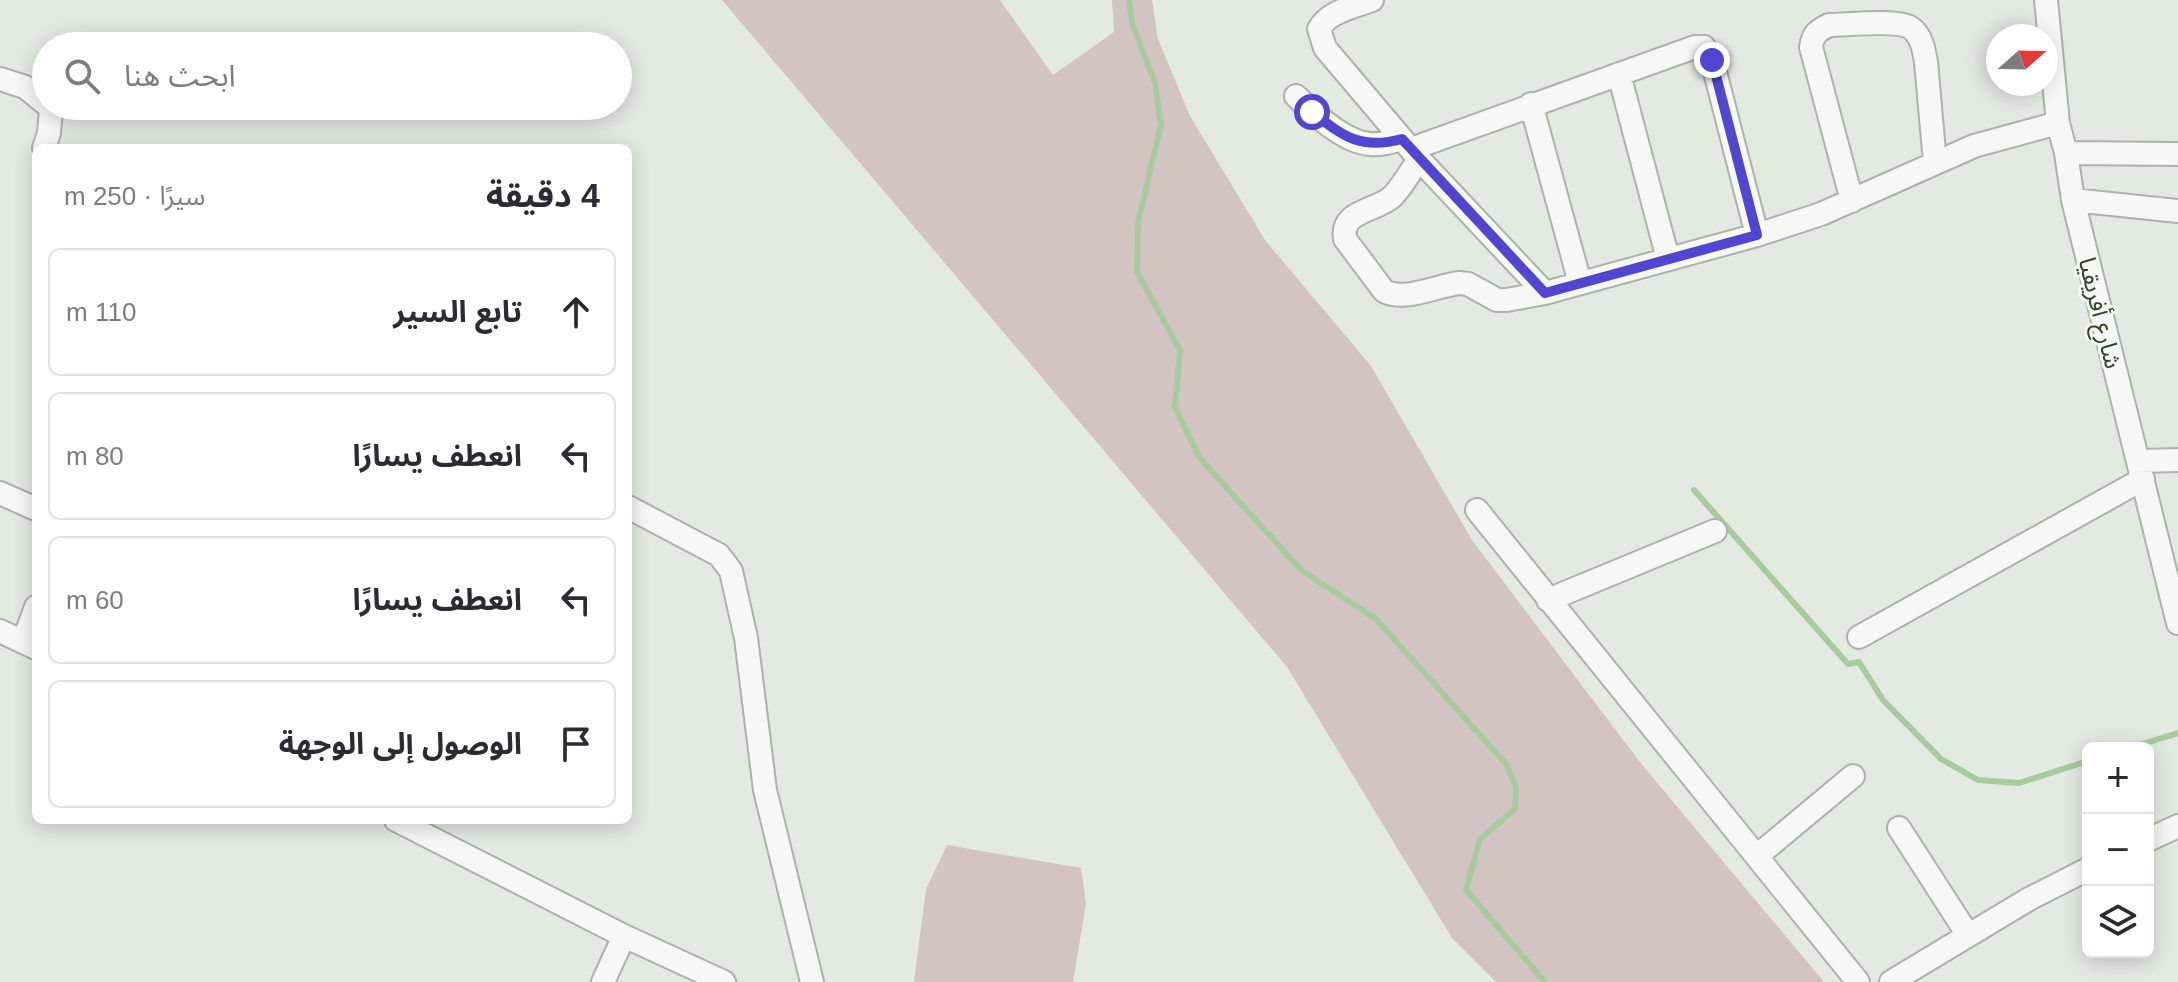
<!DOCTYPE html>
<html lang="ar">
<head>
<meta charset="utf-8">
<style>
	body { margin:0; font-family:Arial,"Noto Sans Arabic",sans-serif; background:#f2f2f3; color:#2b2b33; direction:rtl }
	.controls { position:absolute; right:24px; bottom:24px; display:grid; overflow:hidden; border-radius:12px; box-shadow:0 4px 20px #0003 }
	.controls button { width:72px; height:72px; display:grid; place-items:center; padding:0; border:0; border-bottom:2px solid #e1e1e2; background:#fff; color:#2b2b33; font:40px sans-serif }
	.compass { position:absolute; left:1986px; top:24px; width:72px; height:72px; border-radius:50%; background:#fff; box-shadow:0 4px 20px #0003; rotate:70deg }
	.stop { position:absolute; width:24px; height:24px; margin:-18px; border:6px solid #5146d0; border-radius:50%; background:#fff }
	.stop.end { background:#5146d0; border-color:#fff; box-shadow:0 2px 8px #0008 }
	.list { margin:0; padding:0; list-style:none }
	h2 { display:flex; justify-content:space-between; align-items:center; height:104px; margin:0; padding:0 32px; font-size:34px }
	h2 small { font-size:26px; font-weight:400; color:#7c7c81 }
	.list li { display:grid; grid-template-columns:52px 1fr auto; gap:24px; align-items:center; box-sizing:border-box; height:128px; margin:0 16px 16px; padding:0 16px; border:2px solid #e1e1e2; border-radius:12px }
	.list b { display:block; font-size:30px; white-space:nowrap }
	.list em { font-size:26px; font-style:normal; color:#7c7c81 }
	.icon { flex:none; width:44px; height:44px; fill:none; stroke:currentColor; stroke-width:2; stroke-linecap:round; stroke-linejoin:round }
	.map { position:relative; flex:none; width:2178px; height:982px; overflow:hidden; direction:ltr }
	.search { position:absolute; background:#fff; box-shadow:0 4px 20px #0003; left:32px; top:32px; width:600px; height:88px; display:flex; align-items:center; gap:20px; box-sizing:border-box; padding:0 28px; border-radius:44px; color:#7c7c81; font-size:30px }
	.panel { position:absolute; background:#fff; box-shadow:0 4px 20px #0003; left:32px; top:144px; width:600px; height:680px; border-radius:12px; direction:rtl }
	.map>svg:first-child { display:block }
	.green { fill:#d4c3c3 }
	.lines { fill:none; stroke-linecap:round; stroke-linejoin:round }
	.stream { stroke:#a8cb9d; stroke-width:6 }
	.minor-casing { stroke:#a9b5a7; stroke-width:26 }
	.minor { stroke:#f5f8f5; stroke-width:22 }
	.route { stroke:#5146d0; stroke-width:10 }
	.labels { text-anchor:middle; stroke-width:6; stroke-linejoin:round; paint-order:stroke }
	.street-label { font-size:24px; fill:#2d432a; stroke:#f3f8f1 }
</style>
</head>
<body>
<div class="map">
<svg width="2178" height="982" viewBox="0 0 2178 982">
	<rect width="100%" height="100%" fill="#e3eae2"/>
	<path class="green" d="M722 0H1000L1053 75 1114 32 1112 0H1152L1158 39 1190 116 1265 240 1371 366 1472 540 1639 761 1824 982H1496L1452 938 1287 667Z
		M947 845 1081 868 1086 903 1073 982H914L926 889Z"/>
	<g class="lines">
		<path class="stream" d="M1129 0 1132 23 1155 83 1161 125 1138 222 1137 272 1180 350 1175 407 1199 457 1301 570 1376 619 1506 764 1516 787 1515 809 1480 839 1466 890 1545 982
			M1694 490 1848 664 1859 662 1883 700 1941 759 1978 780 2019 783 2088 761
			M2129 748 2178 733"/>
		<g class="minor-casing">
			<path id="minor" d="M1372 0C1354 7 1329 11 1319 29L1325 48 1419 159 1545 293
				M2046 0 2058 123 2066 153 2073 200 2178 623
				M1619 74 1668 259
				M0 79 25 87 46 104
				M1296 96C1314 114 1344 142 1370 144 1381 145 1391 142 1402 139
				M1531 104 1580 283
				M44 148 49 133 51 109 48 106
				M1411 149 1695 47H1704L1712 60 1757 235
				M2066 153 2178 154
				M1419 159C1411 171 1403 185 1393 196 1376 212 1340 210 1345 239L1384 291C1404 302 1436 286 1459 283L1468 284 1497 300H1507L1545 293 1757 235 1821 214 1974 146 2058 123
				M2073 200 2178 211
				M1852 201 1811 47C1813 34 1817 31 1829 25 1847 25 1898 19 1911 28 1922 36 1924 51 1926 62L1935 163
				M2139 461 2178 460
				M0 493 36 509
				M628 507 719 555 731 571 746 638 765 790 812 982
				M1477 510 1858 982
				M1548 600 1715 531
				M0 631 36 648
				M1859 637 2143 479
				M23 642 36 607
				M396 820 624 936 724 982
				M1899 828 1968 935
				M2148 840 2178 826
				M1757 856 1853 776
				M603 982 624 936
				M1891 982 2029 899 2088 869"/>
		</g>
		<use href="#minor" class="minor"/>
	</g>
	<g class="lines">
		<path class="route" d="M1312 112C1344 137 1361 150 1402 139L1545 293 1757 235 1712 60"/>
	</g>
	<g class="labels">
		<g class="street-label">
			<text transform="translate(2100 313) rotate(76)" y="8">شارع أفريقيا</text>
		</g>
	</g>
</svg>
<div class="controls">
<button>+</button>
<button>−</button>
<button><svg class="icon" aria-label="layers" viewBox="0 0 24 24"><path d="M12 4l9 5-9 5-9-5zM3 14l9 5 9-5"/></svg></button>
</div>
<svg class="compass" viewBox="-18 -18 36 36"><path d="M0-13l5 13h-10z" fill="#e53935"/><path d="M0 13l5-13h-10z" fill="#7c7c81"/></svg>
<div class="stop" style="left:1312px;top:112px"></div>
<div class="stop end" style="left:1712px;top:60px"></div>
<div class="search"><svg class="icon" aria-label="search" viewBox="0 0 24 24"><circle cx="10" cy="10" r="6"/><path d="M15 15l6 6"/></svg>ابحث هنا</div>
<section class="panel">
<h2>4 دقيقة<small>سيرًا · 250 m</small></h2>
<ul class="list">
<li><svg class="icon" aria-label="ahead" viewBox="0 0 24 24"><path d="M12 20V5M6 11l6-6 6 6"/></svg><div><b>تابع السير</b></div><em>110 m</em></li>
<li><svg class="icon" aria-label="left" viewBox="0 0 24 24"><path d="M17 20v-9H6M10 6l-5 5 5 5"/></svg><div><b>انعطف يسارًا</b></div><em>80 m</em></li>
<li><svg class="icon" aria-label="left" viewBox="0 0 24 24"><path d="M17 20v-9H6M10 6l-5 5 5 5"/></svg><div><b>انعطف يسارًا</b></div><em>60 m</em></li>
<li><svg class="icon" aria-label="arrive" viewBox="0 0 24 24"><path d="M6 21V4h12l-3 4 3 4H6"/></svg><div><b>الوصول إلى الوجهة</b></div></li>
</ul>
</section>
</div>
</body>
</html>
